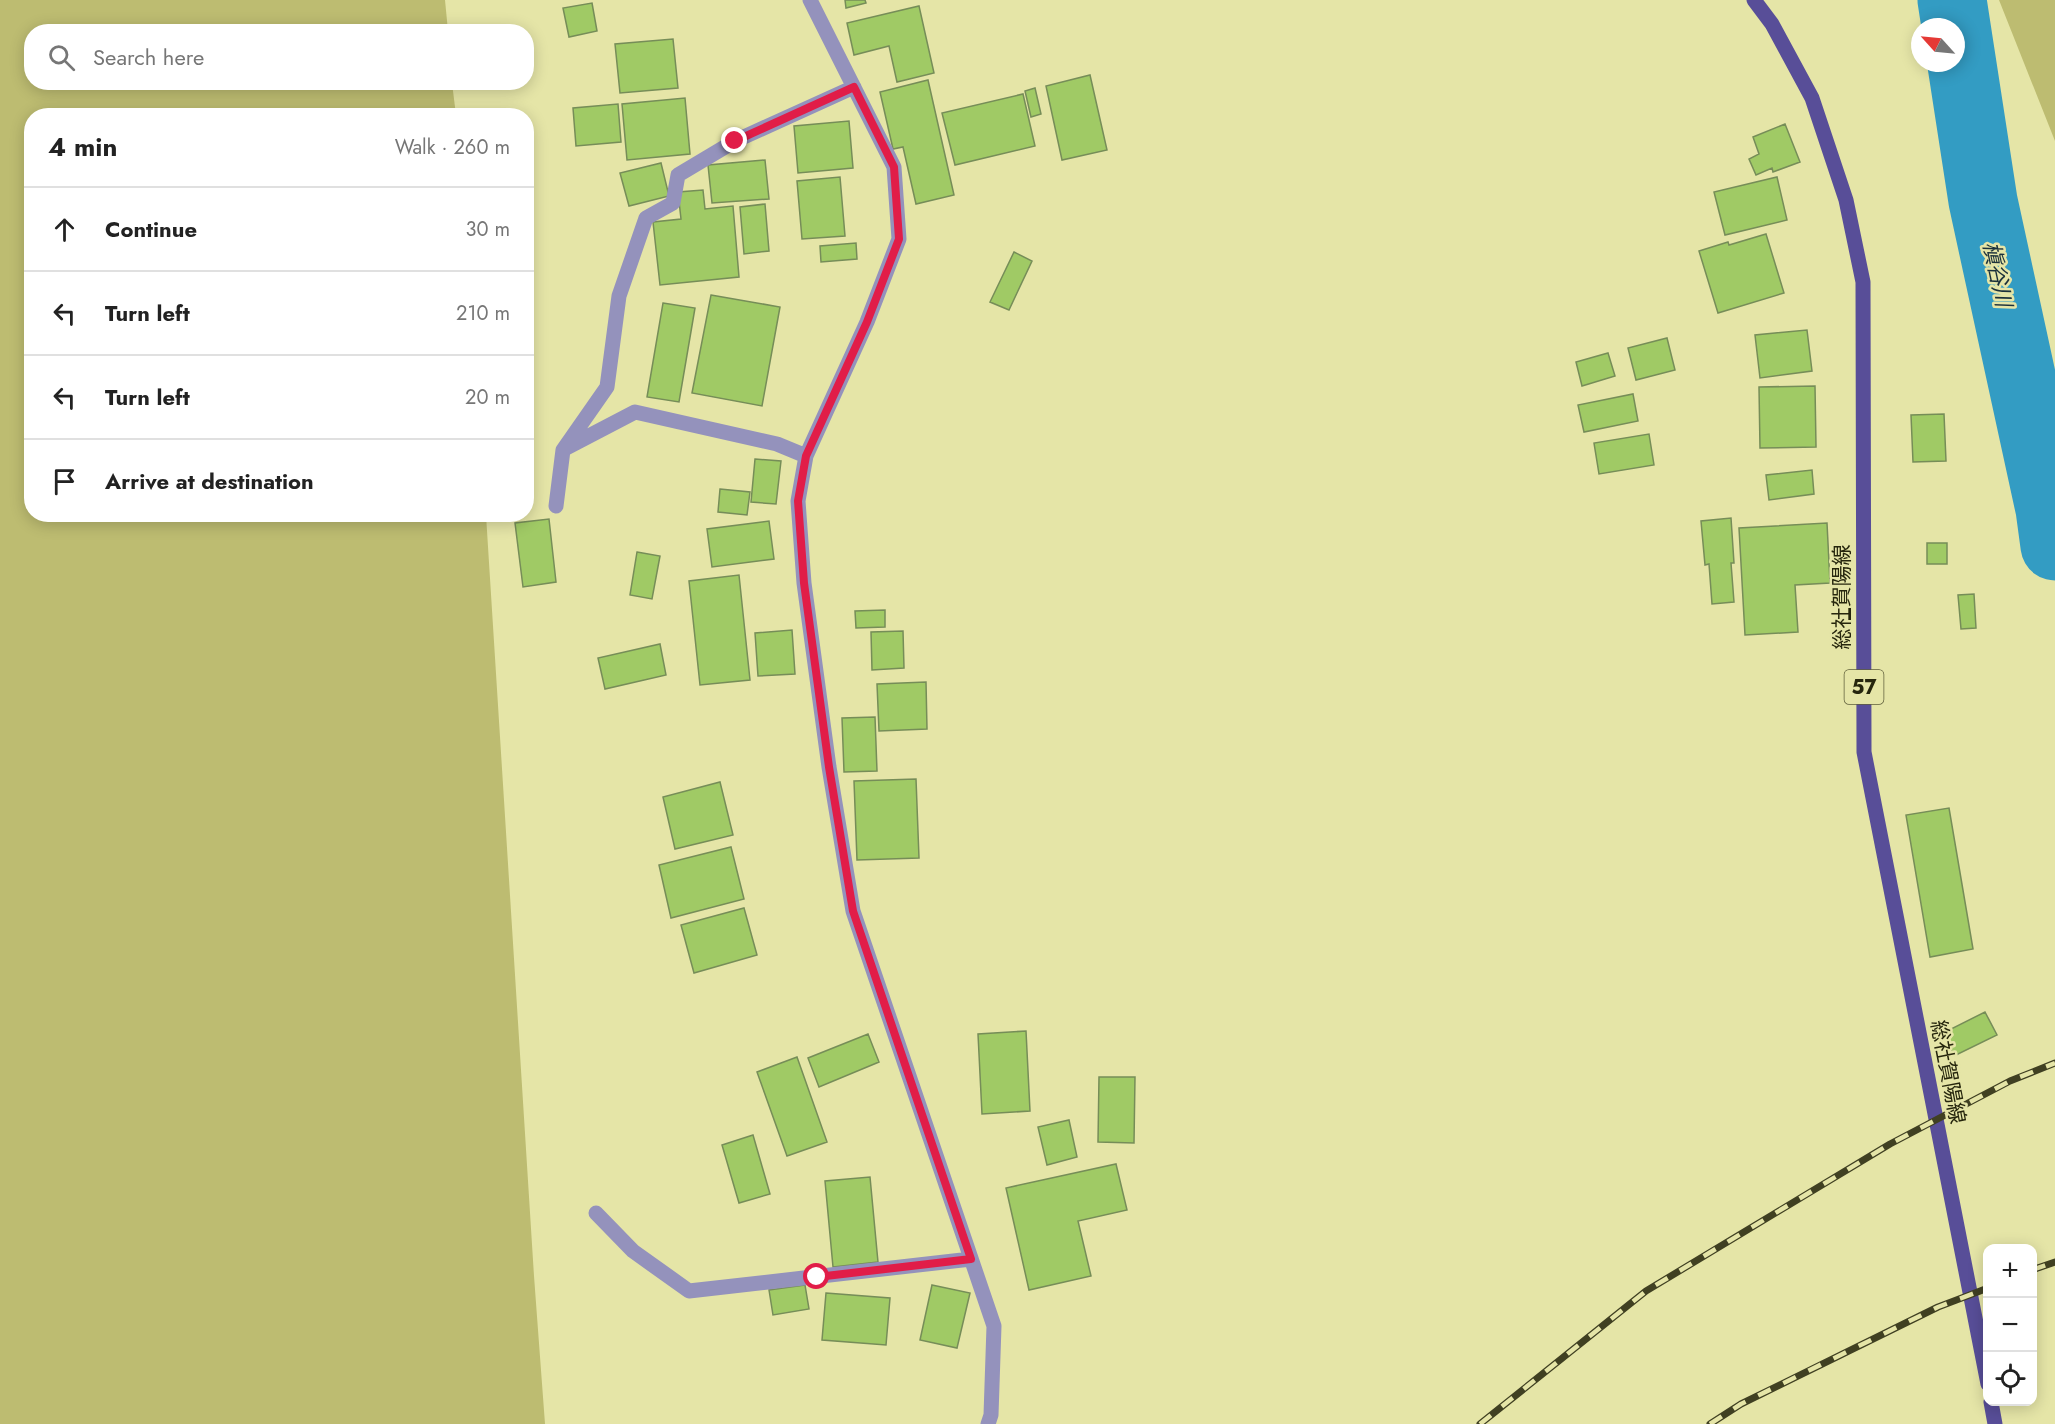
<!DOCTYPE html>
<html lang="en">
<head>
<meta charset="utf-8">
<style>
	body { margin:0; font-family:Jost,"Noto Sans JP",sans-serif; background:#f2f2f2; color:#222 }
	.controls { position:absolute; right:18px; bottom:18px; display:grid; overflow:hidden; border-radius:12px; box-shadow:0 3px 15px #0003 }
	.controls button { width:54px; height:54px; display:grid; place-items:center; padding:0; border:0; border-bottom:2px solid #e0e0e0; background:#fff; color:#222; font:30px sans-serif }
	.compass { position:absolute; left:1911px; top:18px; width:54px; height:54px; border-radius:50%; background:#fff; box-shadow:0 3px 15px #0003; rotate:297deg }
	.stop { position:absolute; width:18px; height:18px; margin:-14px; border:4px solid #e11d48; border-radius:50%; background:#fff }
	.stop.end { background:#e11d48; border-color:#fff; box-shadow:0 2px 6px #0008 }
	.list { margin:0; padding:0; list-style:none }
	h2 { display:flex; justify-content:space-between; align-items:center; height:78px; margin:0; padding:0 24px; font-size:26px }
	h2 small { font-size:20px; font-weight:400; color:#767676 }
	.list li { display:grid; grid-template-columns:39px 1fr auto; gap:18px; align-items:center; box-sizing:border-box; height:84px; padding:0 24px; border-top:2px solid #e0e0e0 }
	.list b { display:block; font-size:22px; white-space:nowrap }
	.list em { font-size:20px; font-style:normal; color:#767676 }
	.icon { flex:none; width:33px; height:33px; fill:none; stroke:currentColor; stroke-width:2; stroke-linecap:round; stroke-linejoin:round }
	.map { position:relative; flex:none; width:2055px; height:1424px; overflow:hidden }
	.search { position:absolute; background:#fff; box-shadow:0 3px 15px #0003; left:24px; top:24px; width:510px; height:66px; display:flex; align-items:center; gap:15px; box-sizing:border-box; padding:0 21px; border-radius:24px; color:#767676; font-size:22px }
	.panel { position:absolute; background:#fff; box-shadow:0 3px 15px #0003; left:24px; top:108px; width:510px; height:414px; border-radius:24px }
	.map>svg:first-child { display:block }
	.green { fill:#bdbc71 }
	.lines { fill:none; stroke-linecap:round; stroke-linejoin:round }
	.river { stroke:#339cc3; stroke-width:69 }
	.building { fill:#a0ca65; stroke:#768d58; stroke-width:1.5 }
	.minor { stroke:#9492bc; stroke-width:15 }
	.primary { stroke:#584e98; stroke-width:15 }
	.rail-casing { stroke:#404022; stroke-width:7 }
	.rail { stroke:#e5e5a7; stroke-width:4.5; stroke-dasharray:14; stroke-linecap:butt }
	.route { stroke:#e11d48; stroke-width:8 }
	.labels { text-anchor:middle; stroke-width:5; stroke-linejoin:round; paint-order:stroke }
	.shield { fill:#e5e5a7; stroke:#5f5f3b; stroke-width:1.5 }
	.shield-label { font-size:20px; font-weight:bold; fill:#26260d }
	.street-label { font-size:21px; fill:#26260d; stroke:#e5e5a7 }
	.water-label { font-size:22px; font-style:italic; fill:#1b313b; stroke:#e5e5a7 }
</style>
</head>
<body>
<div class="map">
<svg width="2055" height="1424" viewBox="0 0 2055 1424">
	<rect width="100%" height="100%" fill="#e5e5a7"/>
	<path class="green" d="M0 0H445L448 31 32 32V82L452 83 456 115 32 116V514L486 515 534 1276 545 1424H0Z
		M1999 0H2055V141Z"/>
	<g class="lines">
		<path class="river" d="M1952 0 1983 201 2050 509 2055 546"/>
	</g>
	<path class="building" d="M845 0H865L866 3 846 8Z
		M592 3 597 31 569 37 563 8Z
		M919 6 934 73 897 82 889 46 854 55 847 23Z
		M673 39 678 88 620 93 615 44Z
		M1090 75 1107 150 1062 160 1046 86Z
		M928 80 954 195 916 204 903 147 893 149 880 92Z
		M1035 88 1041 114 1031 117 1025 91Z
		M1023 94 1035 146 955 165 942 113Z
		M685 98 690 154 627 160 622 104Z
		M618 104 621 142 576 146 573 108Z
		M849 121 853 168 798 173 794 126Z
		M1785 124 1800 162 1773 172 1772 168 1756 175 1749 159 1759 154 1753 137Z
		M765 160 769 199 712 203 708 165Z
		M661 163 669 196 629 206 620 173Z
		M840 177 845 236 802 239 797 181Z
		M1777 177 1787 220 1725 235 1714 192Z
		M703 190 705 209 733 206 739 277 660 285 653 222 681 219 678 192Z
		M765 204 769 251 744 254 740 207Z
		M1766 234 1784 293 1718 313 1699 251 1728 242 1729 245Z
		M856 243 857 259 821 262 820 246Z
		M1014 252 1032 261 1009 310 990 302Z
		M711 295 780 307 762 406 692 393Z
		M663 303 695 308 679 402 647 397Z
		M1807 330 1812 371 1760 378 1755 335Z
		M1667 338 1675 370 1636 380 1628 348Z
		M1608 353 1615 376 1582 386 1576 362Z
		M1815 386 1816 447 1760 448 1759 387Z
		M1633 394 1638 421 1584 432 1578 405Z
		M1944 414 1946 461 1913 462 1911 415Z
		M1649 434 1654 465 1599 474 1594 443Z
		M755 459 781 461 776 504 751 502Z
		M1812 470 1814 494 1769 500 1766 475Z
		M720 489 750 492 747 515 718 512Z
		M1731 518 1734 563H1731L1734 602 1712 604 1709 564 1705 565 1701 521Z
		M549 519 556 582 523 587 515 523Z
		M769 521 774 559 712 567 707 529Z
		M1827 523 1830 583 1795 585 1798 632 1745 635 1739 528Z
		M1927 543H1947V564H1927Z
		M637 552 660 556 652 599 630 595Z
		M739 575 750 680 700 685 689 581Z
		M1974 594 1976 628 1961 629 1958 595Z
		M885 610V627L856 628 855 611Z
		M792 630 795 674 758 676 755 633Z
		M903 631 904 668 872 670 871 632Z
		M660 644 666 675 605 689 598 658Z
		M926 682 927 729 879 731 877 684Z
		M875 717 877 771 844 772 842 718Z
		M916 779 919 858 857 860 854 781Z
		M720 782 733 835 675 849 663 797Z
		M1949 808 1973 949 1930 957 1906 815Z
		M731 847 744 899 671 918 659 865Z
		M744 908 757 955 694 973 681 925Z
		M1985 1012 1997 1035 1954 1056 1943 1033Z
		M1026 1031 1030 1111 982 1114 978 1034Z
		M868 1034 879 1062 819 1087 808 1058Z
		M797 1057 827 1142 787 1156 757 1072Z
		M1099 1077H1135L1134 1143 1098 1142Z
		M1069 1120 1077 1157 1047 1165 1038 1127Z
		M753 1135 770 1194 739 1203 722 1145Z
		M1116 1164 1127 1210 1078 1221 1091 1276 1029 1290 1006 1188Z
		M870 1177 878 1262 833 1267 825 1181Z
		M805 1285 809 1309 773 1315 769 1290Z
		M932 1285 970 1293 957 1348 920 1340Z
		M826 1293 890 1298 886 1345 822 1340Z"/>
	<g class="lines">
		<path class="minor" d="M810 0 894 167 899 239 867 322 806 456 798 501 804 583 829 767 853 911 994 1326 991 1415 988 1424
			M566 448 635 412 777 444 806 456
			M556 506 563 450 607 387 619 296 646 218 673 203 678 175 735 141 854 87
			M596 1213 633 1251 689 1291 971 1259"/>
		<path class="primary" d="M1754 0 1772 24 1812 98 1846 200 1863 282 1864 752 1988 1384
			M1991 1402 1995 1424"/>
		<g class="rail-casing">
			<path id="rail" d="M2032 1270 2055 1262
				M1480 1424 1646 1291 1890 1144 2010 1081 2055 1063
				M1710 1424 1741 1404 1938 1307 1988 1288"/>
		</g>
		<use href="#rail" class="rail"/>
	</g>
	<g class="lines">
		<path class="route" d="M735 141 854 87 894 167 899 239 867 322 806 456 798 501 804 583 829 767 853 911 971 1259 817 1277"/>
	</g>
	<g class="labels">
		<rect class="shield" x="1844.5" y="670" width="39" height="34" rx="4.5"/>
		<g class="shield-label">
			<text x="1864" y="694">57</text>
		</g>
		<g class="street-label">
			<text transform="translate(1842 597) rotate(-90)" y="7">総社賀陽線</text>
			<text transform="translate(1948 1072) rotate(79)" y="7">総社賀陽線</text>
		</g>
		<g class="water-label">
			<text transform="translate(1998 274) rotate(78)" y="8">槇谷川</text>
		</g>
	</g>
</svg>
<div class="controls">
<button>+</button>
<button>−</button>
<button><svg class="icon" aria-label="locate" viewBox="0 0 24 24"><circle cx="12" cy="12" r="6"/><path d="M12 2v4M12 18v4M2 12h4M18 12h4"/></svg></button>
</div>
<svg class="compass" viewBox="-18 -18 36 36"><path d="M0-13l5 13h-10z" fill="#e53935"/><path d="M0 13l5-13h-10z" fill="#767676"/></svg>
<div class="stop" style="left:817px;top:1277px"></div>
<div class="stop end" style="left:735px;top:141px"></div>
<div class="search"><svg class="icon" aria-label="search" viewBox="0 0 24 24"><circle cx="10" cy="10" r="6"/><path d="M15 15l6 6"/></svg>Search here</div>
<section class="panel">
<h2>4 min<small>Walk · 260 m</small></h2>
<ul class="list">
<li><svg class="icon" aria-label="ahead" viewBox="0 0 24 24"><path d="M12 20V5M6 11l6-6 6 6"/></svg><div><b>Continue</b></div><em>30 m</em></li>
<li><svg class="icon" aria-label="left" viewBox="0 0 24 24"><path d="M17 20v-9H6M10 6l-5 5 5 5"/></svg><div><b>Turn left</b></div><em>210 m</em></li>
<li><svg class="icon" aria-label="left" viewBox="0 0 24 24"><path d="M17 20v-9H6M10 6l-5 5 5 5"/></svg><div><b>Turn left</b></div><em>20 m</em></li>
<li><svg class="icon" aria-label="arrive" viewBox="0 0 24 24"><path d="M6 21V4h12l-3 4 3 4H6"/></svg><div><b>Arrive at destination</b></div></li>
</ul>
</section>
</div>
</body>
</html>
